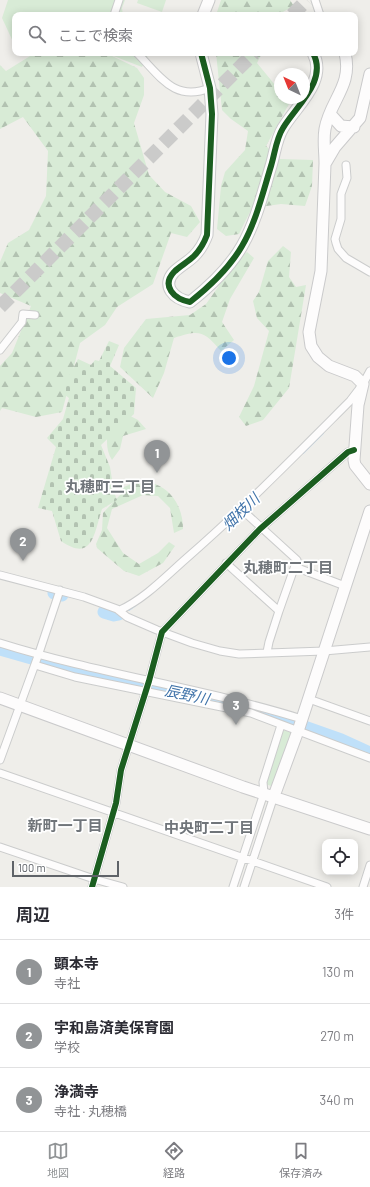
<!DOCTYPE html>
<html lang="ja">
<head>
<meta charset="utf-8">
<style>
	body { margin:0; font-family:Barlow,"Noto Sans JP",sans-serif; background:#f2f2f3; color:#2b2b33 }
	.controls { position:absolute; right:12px; bottom:12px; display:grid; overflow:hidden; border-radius:8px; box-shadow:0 2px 10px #0003 }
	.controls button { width:36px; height:36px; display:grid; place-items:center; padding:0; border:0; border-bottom:1px solid #e1e1e2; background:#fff; color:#2b2b33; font:20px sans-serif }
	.compass { position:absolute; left:274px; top:68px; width:36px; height:36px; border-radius:50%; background:#fff; box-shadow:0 2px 10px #0003; rotate:317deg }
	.scale { position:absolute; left:12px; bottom:10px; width:107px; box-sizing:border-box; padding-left:4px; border:2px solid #5f6368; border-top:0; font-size:11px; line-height:14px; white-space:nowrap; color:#5f6368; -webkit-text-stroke:3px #fff; paint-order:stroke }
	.you { position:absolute; left:229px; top:358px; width:14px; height:14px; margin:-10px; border:3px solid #fff; border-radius:50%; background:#1a73e8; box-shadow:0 0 0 6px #1a73e833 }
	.badge { display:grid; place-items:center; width:26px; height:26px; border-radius:50%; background:#919496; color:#fff; font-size:13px; font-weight:700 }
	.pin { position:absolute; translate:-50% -33px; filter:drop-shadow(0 1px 2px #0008) }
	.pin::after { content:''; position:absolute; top:21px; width:14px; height:12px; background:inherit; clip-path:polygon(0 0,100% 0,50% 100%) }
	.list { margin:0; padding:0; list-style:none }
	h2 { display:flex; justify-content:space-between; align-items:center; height:52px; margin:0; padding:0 16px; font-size:17px }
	h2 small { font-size:13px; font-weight:400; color:#7c7c81 }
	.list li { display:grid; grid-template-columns:26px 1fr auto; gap:12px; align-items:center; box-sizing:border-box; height:64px; padding:0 16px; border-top:1px solid #e1e1e2 }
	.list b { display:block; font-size:15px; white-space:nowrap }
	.list p { margin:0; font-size:13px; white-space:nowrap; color:#7c7c81 }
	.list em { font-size:13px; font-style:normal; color:#7c7c81 }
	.icon { flex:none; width:22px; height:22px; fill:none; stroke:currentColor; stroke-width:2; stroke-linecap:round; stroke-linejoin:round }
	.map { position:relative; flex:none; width:370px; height:887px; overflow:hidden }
	.search { position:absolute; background:#fff; box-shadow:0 2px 10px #0003; left:12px; right:12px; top:12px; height:44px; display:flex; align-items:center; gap:10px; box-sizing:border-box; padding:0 14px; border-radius:8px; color:#7c7c81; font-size:15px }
	.sheet { height:244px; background:#fff }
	nav { display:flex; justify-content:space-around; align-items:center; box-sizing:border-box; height:56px; border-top:1px solid #e1e1e2; background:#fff; font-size:11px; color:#7c7c81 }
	nav a { display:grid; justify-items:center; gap:2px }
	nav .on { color:#919496 }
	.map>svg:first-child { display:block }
	.green { fill:#d8ebd6 }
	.forest { fill:url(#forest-firs) }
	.cemetery { fill:url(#cemetery-stones) }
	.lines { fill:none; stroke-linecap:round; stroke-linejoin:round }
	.stream { stroke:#bfe0f9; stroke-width:2 }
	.river { stroke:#bfe0f9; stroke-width:13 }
	.highway-tunnel { stroke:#cbcbca; stroke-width:14; stroke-dasharray:14 7; stroke-linecap:butt }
	.street-casing { stroke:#cbcccc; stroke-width:9 }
	.secondary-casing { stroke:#cacacb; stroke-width:13 }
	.street { stroke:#fdfcfc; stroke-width:7 }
	.secondary { stroke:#fdfcfc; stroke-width:11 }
	.cycleway-casing { stroke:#fff; stroke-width:8 }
	.cycleway { stroke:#1b5e20; stroke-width:6 }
	.labels { text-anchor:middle; stroke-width:3.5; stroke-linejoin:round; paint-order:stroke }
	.neighbourhood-label { font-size:15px; font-weight:bold; fill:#70757a; stroke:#fff }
	.water-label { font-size:15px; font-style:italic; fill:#4174aa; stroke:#fff }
</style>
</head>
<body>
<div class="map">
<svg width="370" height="887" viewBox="0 0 370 887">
	<defs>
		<pattern id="forest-firs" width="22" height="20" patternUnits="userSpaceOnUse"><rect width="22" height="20" fill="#d8ebd6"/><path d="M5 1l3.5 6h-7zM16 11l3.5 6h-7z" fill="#b2c2b1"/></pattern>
		<pattern id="cemetery-stones" width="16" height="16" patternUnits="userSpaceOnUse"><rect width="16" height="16" fill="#d8ebd6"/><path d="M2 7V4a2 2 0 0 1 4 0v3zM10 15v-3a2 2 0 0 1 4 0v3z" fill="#b2c2b1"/></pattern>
	</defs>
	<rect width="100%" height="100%" fill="#efeeea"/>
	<path class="green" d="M8 0H125L122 8 123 15H15V46L2 18Z
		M138 0H166L162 12 137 3Z
		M101 53H146L148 55 142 67 111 55Z
		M283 730 293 733 276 778 271 786 266 784Z"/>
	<path class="forest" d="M221 0H290L294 6 277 15H216Z
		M35 53H106L137 68 144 78V95L134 123 149 175 165 192 191 206 200 222 187 237 171 233 153 284 117 307 105 325 80 343 62 412 36 417 2 408 0 411V366L12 353 31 306 0 293V262L8 243 29 230 46 196 48 151 23 117 0 129V65L6 71Z
		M216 53H262L257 63 280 91V98H287L290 102 266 146 280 159 313 160 312 186 305 206 281 204 252 208 239 234 226 236 217 229 221 186 225 172 245 150 248 131 231 119 222 110Z
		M283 246 291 252 289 277 296 287 306 285 289 388 263 420 246 426 239 417 254 386 269 331 257 318 253 301 259 292 268 261Z
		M247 252 254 258 230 299 222 322 234 340 221 351C203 330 199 330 174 338L164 373 153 398 120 367 124 348 146 319 190 315 206 304 238 259Z
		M115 408 138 420 146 429 123 436 120 449 112 460C102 445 109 424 115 408Z
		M136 482C141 483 149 482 155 484 174 491 183 510 183 529L174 533 170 508 158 496 143 495 112 509 107 528 123 553 139 564 158 553 169 542 175 546 163 563 139 576 124 571 97 548 96 544 102 530 103 513 121 494 119 489Z"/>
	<path class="cemetery" d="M109 341 119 345 110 366 136 388 134 414 101 445 110 467 114 492 117 500 102 509C94 533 93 563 61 541L52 511 38 508 56 447 47 438 63 419 69 398 61 392 78 359 91 365 95 360 99 361Z"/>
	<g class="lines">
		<path class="stream" d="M303 453 323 433
			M225 528 232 521
			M129 610 136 605"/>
		<path class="river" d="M54 593 62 595
			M104 612 114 615 119 614
			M0 649 70 669 256 710 341 740 370 753"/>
		<path class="highway-tunnel" d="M292 15 307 0
			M0 307 254 53"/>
		<g class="street-casing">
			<path id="street" d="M315 0 320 15
				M114 15 119 0
				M137 53C161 77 174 102 210 88
				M346 165 347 178 341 194V219L335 239 336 243 338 249 346 258 370 272
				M0 350 22 322 23 314 35 315
				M241 509 297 560 279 611
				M226 563 279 611 269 642 267 652
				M295 567 345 586
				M0 575 84 597 117 609 127 617 157 630 192 643 220 651 239 654 324 651 370 647
				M120 610C146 598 167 575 189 556 245 507 297 454 350 401L363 384 370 371
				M0 643C99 674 203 688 302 719
				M35 665 75 677 251 713 370 758
				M309 699 370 721
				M0 760 38 656 60 590
				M0 773 327 887
				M0 847 94 879 123 887
				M92 887 116 803 121 770 149 681 162 632 260 529 348 452 354 450
				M233 887 264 793 263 782 281 725
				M244 887 274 796
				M363 887 370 865"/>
		</g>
		<g class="secondary-casing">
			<path id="secondary" d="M203 15 209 0
				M201 53 210 88 212 114 207 235C204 243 200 250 194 256 188 262 180 266 174 272 161 286 174 299 190 302 209 287 230 267 242 246 256 222 263 192 271 166 275 153 276 139 283 128 296 106 328 81 313 53
				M370 74 360 118 335 147 325 164 321 271 309 332 311 346 318 357 329 366 355 376 363 384 358 405 354 460 355 465 370 484
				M330 114 341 126 354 127
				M325 163C325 152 323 140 325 129 330 100 353 86 345 53
				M0 698 243 787 370 829
				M274 796 299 728 370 511"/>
		</g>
		<use href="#street" class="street"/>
		<use href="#secondary" class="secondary"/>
		<g class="cycleway-casing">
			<path id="cycleway" d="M201 53 210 88 212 114 207 235C204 243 200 250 194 256 188 262 180 266 174 272 161 286 174 299 190 302 209 287 230 267 242 246 256 222 263 192 271 166 275 153 276 139 283 128 296 106 328 81 313 53
				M92 887 116 803 121 770 149 681 162 632 260 529 348 452 354 450"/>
		</g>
		<use href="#cycleway" class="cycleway"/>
	</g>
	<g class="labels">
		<g class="neighbourhood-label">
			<text x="110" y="492">丸穂町三丁目</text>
			<text x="288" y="573">丸穂町二丁目</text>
			<text x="65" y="831">新町一丁目</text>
			<text x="209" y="833">中央町二丁目</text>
		</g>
		<g class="water-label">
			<text transform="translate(241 512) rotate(-44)" y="5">畑枝川</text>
			<text transform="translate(187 695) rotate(12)" y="5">辰野川</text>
		</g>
	</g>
</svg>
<div class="controls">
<button><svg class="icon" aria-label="locate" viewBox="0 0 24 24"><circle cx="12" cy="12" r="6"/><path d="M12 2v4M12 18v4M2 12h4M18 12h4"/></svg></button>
</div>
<svg class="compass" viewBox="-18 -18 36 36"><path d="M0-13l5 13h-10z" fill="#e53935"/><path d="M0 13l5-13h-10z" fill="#7c7c81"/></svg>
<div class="scale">100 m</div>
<div class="you"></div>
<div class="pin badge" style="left:157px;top:473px">1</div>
<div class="pin badge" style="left:23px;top:561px">2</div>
<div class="pin badge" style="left:236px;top:725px">3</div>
<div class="search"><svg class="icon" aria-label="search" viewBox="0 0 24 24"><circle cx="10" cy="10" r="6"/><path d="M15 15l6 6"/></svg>ここで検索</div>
</div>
<section class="sheet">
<h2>周辺<small>3件</small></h2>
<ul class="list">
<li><span class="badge">1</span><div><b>顕本寺</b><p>寺社</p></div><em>130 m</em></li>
<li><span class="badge">2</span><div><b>宇和島済美保育園</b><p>学校</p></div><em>270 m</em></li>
<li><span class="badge">3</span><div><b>浄満寺</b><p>寺社 · 丸穂橋</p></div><em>340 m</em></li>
</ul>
</section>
<nav>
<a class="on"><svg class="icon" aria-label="map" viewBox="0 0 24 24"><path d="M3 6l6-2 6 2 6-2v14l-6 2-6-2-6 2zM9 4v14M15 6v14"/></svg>地図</a>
<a><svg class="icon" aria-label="directions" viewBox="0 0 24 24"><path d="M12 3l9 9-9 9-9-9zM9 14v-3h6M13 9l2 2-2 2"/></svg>経路</a>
<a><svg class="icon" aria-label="saved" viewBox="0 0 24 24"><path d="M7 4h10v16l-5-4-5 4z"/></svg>保存済み</a>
</nav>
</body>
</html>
